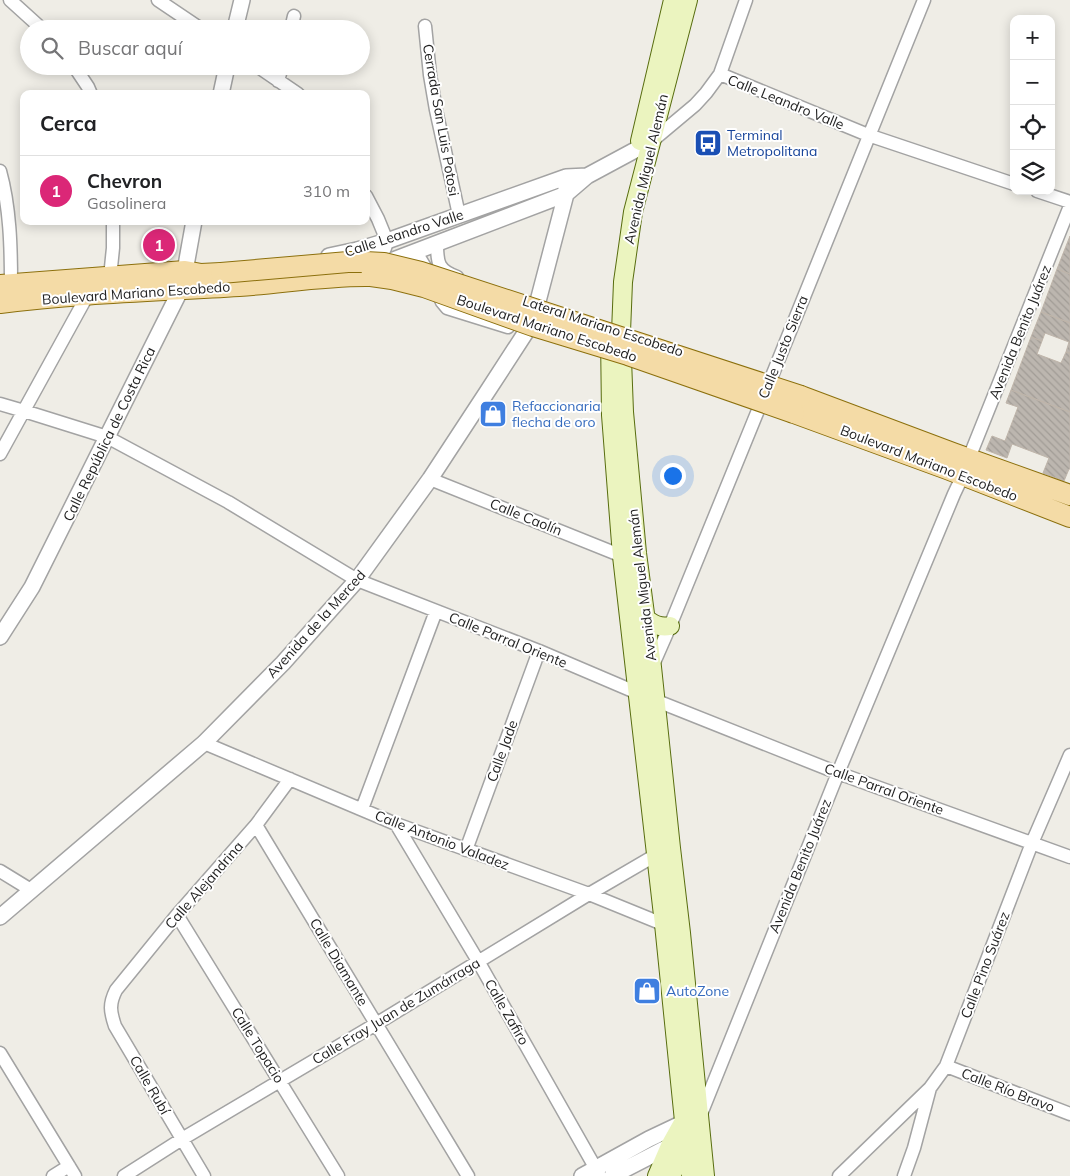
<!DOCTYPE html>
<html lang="es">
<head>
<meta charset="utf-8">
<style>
	body { margin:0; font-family:Mulish,sans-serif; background:#f2f2f2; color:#202124 }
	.controls { position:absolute; right:15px; top:15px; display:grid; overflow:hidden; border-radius:10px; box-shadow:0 2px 12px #0003 }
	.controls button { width:45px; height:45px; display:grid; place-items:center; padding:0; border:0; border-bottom:1px solid #e0e0e0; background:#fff; color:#202124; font:25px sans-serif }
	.you { position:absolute; left:672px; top:475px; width:18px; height:18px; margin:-12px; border:4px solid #fff; border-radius:50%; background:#1a73e8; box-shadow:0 0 0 8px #1a73e833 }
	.badge { display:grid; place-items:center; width:32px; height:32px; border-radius:50%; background:#db2777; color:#fff; font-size:16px; font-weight:700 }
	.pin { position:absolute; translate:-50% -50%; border:2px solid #fff; box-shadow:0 1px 5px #0006 }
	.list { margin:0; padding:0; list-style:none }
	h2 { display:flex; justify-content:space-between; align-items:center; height:65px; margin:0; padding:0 20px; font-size:21px }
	h2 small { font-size:16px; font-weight:400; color:#757577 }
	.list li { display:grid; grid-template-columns:32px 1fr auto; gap:15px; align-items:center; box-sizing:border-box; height:70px; padding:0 20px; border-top:1px solid #e0e0e0 }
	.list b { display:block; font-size:19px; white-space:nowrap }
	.list p { margin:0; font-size:16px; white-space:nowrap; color:#757577 }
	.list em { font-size:16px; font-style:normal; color:#757577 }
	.icon { flex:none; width:28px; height:28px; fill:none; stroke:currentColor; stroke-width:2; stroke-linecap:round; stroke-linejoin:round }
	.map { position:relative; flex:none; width:1070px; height:1176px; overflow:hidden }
	.search { position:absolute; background:#fff; box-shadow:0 2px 12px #0003; left:20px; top:20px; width:350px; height:55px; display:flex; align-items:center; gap:12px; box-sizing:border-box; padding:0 18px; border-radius:28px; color:#757577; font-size:19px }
	.panel { position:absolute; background:#fff; box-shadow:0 2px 12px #0003; left:20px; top:90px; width:350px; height:135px; border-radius:10px }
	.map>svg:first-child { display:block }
	.building { fill:url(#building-back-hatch); stroke:#bfb5aa }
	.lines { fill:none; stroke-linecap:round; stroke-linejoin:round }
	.minor-casing { stroke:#a3a3a3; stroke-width:15 }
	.tertiary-casing { stroke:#a3a3a3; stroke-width:18 }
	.secondary-casing { stroke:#586d0f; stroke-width:20 }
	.primary-casing { stroke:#8c700d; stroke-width:22 }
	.minor { stroke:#fff; stroke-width:12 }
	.tertiary { stroke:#fff; stroke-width:15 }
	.secondary { stroke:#ebf4bf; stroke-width:18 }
	.primary { stroke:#f4dba6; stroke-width:20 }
	.primary-bridge-casing { stroke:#8c700d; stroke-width:22; stroke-linecap:butt }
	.primary-bridge { stroke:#f4dba6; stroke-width:20 }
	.labels { text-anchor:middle; stroke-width:4; stroke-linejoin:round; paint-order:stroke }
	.street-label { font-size:14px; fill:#1f1f1f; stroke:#fff }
	.transit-label { font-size:14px; fill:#164399; stroke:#fff; text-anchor:start }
	.shop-label { font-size:14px; fill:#366cbe; stroke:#fff; text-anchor:start }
</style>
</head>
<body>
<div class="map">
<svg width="1070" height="1176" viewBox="0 0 1070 1176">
	<defs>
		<pattern id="building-back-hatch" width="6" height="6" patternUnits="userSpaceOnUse" patternTransform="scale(1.25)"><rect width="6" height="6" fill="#bcb6af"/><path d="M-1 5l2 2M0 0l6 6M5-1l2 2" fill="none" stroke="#a19c96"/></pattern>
	</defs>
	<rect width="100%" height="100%" fill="#efede6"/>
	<path class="building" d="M150 230H166L168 261H152Z
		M1070 236V274L1057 269Z
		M1057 269 1070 274V323L1041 312Z
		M1041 312 1070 323V353L1066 352 1069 342 1045 333 1042 341 1031 337Z
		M1031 337 1042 341 1037 354 1061 363 1066 352 1070 353V412L1011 390Z
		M1011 390 1070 412V469H1069L1064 481 1043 473 1049 458 1012 444 1007 458 986 450 992 436 1005 441 1018 407 1006 403Z"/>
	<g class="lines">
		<g class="minor-casing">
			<path id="minor" d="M10 0 42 29
				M158 0 201 29
				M425 26 430 75 436 110 459 215
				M291 29 294 16
				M74 66 88 87 91 94
				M257 66 298 94
				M720 74 868 135 1014 184
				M278 81 282 66
				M652 141 695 105 706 93 720 74 746 0
				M0 171C10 207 11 247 11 283
				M1037 191 1070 202
				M366 196 378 219 387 241 385 248 380 258 372 264
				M437 244C437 263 438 270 457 277
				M416 252 431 277 442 302 447 308 508 327
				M110 277 113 248V221
				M0 404 24 411 107 437 228 502 357 580 539 651 647 697 838 773 1070 857
				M0 454 87 296
				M969 458 1070 206
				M430 479 622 556
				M652 667 670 626 770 381 924 0
				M204 743 396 824 589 894 670 927
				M362 809 436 611
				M396 824 478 961 600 1176
				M256 825 468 1176
				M466 850 539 651
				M0 871 31 890
				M177 915 338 1176
				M0 1053 75 1176
				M946 1066 1070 1114
				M701 1114 838 773 954 494 963 475 956 474
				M53 1176 69 1166
				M124 1176 182 1139 376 1024 589 894 661 852
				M204 1176 115 1026C110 1011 109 1004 116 990L177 915 256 825 290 779
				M839 1176 930 1088
				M904 1176 914 1148 930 1088 946 1066 1032 843 1070 755"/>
		</g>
		<g class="tertiary-casing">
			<path id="tertiary" d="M235 29 242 0
				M221 94 227 66
				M329 256 357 250 387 241 566 177 587 176
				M383 264 566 194 587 176 652 141
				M0 637 32 587 181 289 185 271 194 221
				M0 917 204 743 283 663 357 580 430 479 487 392 526 332 537 305 566 194V177
				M582 1176 649 1139 687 1121
				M612 1176 670 1146 676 1144"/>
		</g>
		<g class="secondary-casing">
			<path id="secondary" d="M688 0 633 212 623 282 621 332 624 412 637 553 652 667 671 848 681 933 705 1176
				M640 141 673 0
				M610 336 611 415 622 556 664 924 684 1121 688 1140 691 1176
				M645 618C653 624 659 628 670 626
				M657 1176 670 1146 684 1121
				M671 1176 688 1140"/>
		</g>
		<g class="primary-casing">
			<path id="primary" d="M0 285 185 271 201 274 221 273
				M0 303C79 293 159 291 239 286 283 283 327 275 371 276
				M801 396 953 453 1070 495
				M794 413 947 469 1070 517"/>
		</g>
		<use href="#minor" class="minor"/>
		<use href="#tertiary" class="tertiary"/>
		<use href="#secondary" class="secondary"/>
		<use href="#primary" class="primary"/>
		<g class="primary-bridge-casing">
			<path id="primary-bridge" d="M221 273 348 262H365L384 263 421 272 801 396
				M371 276 392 279 424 287 533 326 628 355 794 413"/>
		</g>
		<use href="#primary-bridge" class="primary-bridge"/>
	</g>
	<defs>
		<g id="bus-square" transform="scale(1.4375)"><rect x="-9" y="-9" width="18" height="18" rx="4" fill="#1a4fb4" stroke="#fff"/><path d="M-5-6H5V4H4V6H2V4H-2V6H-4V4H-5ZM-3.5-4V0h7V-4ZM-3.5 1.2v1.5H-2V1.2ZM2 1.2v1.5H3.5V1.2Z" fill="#fff"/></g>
		<g id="shop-square" transform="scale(1.4375)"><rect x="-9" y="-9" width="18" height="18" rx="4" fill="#3f7fe0" stroke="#fff"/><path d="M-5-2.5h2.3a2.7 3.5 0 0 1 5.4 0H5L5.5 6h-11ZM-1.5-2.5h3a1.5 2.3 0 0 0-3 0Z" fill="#fff"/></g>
	</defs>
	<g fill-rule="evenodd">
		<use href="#bus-square" x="708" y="143"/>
		<use href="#shop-square" x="493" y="414"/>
		<use href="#shop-square" x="647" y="991"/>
	</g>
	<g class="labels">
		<g class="street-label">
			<text transform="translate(786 102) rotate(22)" y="5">Calle Leandro Valle</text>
			<text transform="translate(441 120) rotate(80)" y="5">Cerrada San Luis Potosi</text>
			<text transform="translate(646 169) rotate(-77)" y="5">Avenida Miguel Alemán</text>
			<text transform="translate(404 233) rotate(-18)" y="5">Calle Leandro Valle</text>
			<text transform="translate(136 293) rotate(-4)" y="5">Boulevard Mariano Escobedo</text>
			<text transform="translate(603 326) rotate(18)" y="5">Lateral Mariano Escobedo</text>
			<text transform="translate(547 328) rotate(18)" y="5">Boulevard Mariano Escobedo</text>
			<text transform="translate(1020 332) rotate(-68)" y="5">Avenida Benito Juárez</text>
			<text transform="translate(783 347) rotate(-68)" y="5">Calle Justo Sierra</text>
			<text transform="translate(109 434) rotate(-64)" y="5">Calle República de Costa Rica</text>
			<text transform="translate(929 463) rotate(21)" y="5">Boulevard Mariano Escobedo</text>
			<text transform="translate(526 517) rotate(22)" y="5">Calle Caolín</text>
			<text transform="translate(642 585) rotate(-97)" y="5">Avenida Miguel Alemán</text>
			<text transform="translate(316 624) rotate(-48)" y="5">Avenida de la Merced</text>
			<text transform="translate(508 640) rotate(22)" y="5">Calle Parral Oriente</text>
			<text transform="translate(502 751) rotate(-70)" y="5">Calle Jade</text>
			<text transform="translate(884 789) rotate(20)" y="5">Calle Parral Oriente</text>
			<text transform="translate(442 840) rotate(21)" y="5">Calle Antonio Valadez</text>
			<text transform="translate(800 866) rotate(-68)" y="5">Avenida Benito Juárez</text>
			<text transform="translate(204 885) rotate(-49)" y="5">Calle Alejandrina</text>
			<text transform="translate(339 962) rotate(59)" y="5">Calle Diamante</text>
			<text transform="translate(985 965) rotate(-69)" y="5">Calle Pino Suárez</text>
			<text transform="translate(396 1011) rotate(-31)" y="5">Calle Fray Juan de Zumárraga</text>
			<text transform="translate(507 1012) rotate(60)" y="5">Calle Zafiro</text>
			<text transform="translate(258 1045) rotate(58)" y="5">Calle Topacio</text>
			<text transform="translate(150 1085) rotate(60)" y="5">Calle Rubí</text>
			<text transform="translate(1008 1090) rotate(21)" y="5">Calle Río Bravo</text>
		</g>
		<g class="transit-label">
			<text x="727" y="140">Terminal<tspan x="727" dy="16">Metropolitana</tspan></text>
		</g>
		<g class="shop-label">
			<text x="512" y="411">Refaccionaria<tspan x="512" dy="16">flecha de oro</tspan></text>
			<text x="666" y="996">AutoZone</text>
		</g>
	</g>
</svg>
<div class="controls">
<button>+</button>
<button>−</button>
<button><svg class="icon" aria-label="locate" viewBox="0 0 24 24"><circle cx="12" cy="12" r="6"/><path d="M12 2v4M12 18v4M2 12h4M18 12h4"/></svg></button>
<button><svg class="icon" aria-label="layers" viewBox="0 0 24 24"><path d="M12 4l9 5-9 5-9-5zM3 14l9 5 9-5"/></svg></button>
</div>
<div class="you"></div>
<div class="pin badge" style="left:159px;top:245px">1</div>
<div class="search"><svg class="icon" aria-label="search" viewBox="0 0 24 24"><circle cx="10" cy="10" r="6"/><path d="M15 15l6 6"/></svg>Buscar aquí</div>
<section class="panel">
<h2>Cerca<small></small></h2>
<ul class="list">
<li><span class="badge">1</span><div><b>Chevron</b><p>Gasolinera</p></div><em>310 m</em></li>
</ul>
</section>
</div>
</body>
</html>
